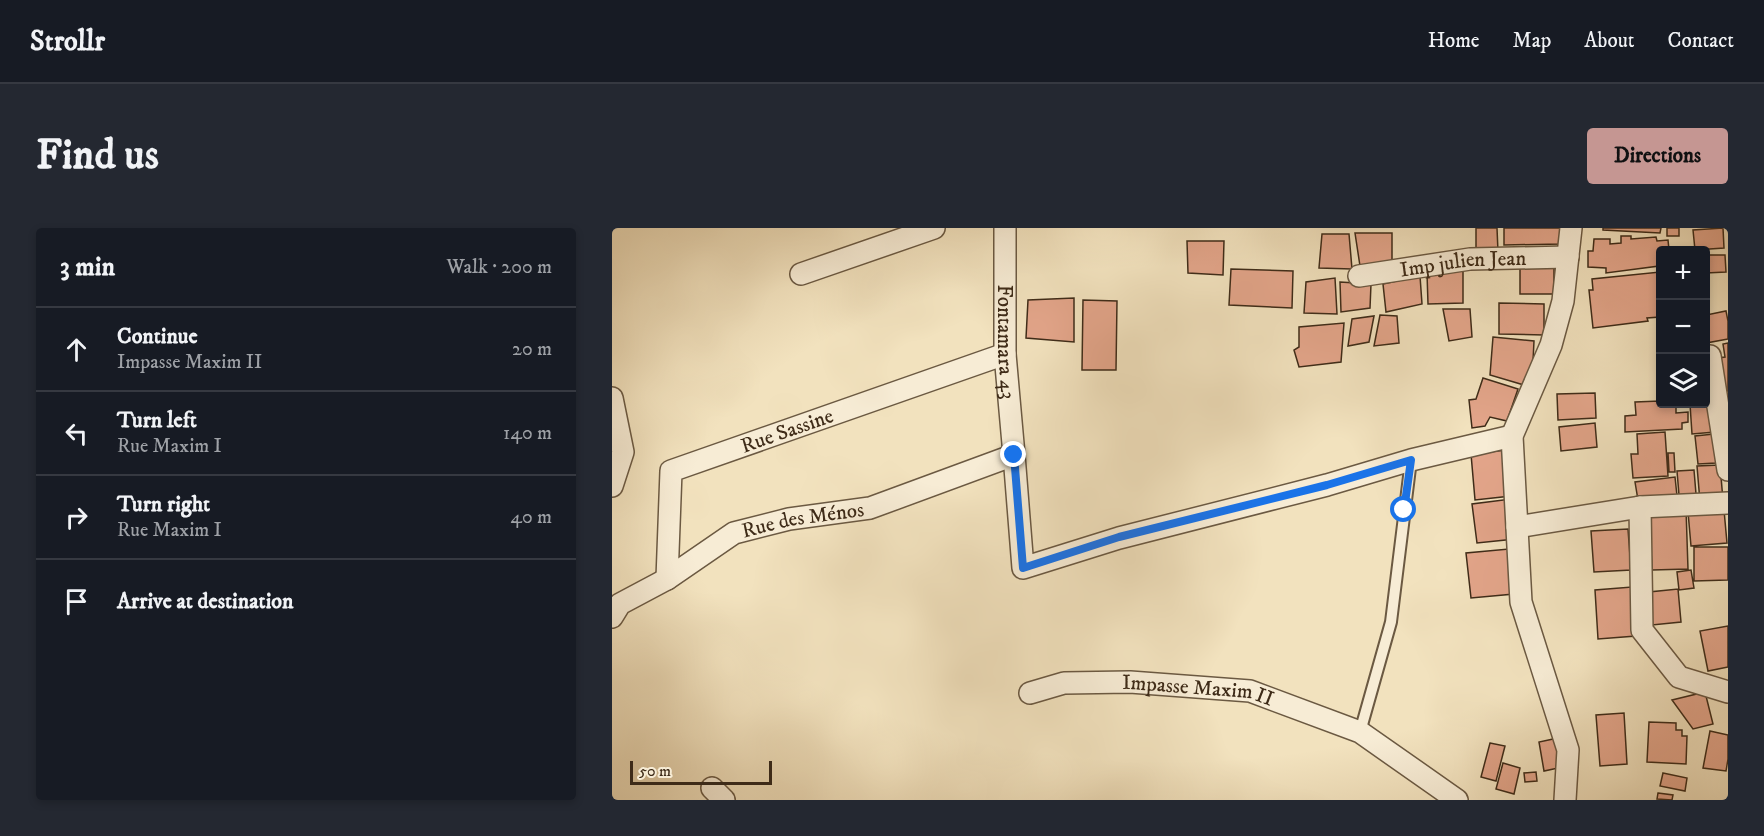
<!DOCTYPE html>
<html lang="en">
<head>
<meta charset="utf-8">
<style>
	body { margin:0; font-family:"IM FELL DW Pica",serif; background:#242831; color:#f1f3f6 }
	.controls { position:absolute; right:18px; top:18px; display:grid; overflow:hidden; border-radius:6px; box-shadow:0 3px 9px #0003 }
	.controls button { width:54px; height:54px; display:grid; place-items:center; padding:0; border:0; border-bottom:2px solid #363941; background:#171b24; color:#f1f3f6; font:30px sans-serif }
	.scale { position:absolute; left:18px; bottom:15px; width:142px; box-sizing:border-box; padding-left:6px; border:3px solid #3e2b18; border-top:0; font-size:16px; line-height:21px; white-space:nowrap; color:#3e2b18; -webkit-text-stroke:4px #f7ecd5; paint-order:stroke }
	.stop { position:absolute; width:18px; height:18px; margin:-14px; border:4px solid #1a73e8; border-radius:50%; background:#fff }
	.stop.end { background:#1a73e8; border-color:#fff; box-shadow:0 2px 6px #0008 }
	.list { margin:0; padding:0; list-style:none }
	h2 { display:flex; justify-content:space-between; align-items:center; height:78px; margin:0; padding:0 24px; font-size:26px }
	h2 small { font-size:20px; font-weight:400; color:#9ea1a6 }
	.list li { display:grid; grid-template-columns:39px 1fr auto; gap:18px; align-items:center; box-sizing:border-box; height:84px; padding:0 24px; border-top:2px solid #363941 }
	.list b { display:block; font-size:22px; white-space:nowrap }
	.list p { margin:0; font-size:20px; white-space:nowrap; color:#9ea1a6 }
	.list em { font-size:20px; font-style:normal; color:#9ea1a6 }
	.icon { flex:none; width:33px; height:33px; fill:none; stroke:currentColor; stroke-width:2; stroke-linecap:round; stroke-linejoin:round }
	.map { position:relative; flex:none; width:1116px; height:572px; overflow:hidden; border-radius:6px }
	header { display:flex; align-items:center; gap:36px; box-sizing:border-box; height:84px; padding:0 30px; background:#171b24; border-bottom:2px solid #363941 }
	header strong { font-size:28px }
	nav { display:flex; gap:33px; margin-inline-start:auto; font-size:21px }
	.intro { display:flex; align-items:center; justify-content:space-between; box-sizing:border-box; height:144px; padding:0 36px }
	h1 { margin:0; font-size:42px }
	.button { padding:15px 27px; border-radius:6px; background:#c59692; color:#111; font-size:21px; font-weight:700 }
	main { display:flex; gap:36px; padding:0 36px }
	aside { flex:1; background:#171b24; border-radius:6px; box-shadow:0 3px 9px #0003 }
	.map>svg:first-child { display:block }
	.building { fill:#e3a58a; stroke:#3e2b18; stroke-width:1.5 }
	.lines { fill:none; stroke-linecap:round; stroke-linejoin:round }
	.service-casing { stroke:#6b5942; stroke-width:14 }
	.minor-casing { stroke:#6b5942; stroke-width:24 }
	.service { stroke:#f7ecd5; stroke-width:10 }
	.minor { stroke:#f7ecd5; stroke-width:21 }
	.route { stroke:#1a73e8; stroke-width:8 }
	.labels { text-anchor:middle; stroke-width:4.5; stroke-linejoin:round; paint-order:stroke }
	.street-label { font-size:21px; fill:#3e2b18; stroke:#f7ecd5 }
</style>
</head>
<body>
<header>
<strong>Strollr</strong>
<nav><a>Home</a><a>Map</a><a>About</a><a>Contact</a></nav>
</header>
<div class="intro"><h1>Find us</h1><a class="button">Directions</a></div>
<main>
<aside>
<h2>3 min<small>Walk · 200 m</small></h2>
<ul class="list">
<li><svg class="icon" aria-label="ahead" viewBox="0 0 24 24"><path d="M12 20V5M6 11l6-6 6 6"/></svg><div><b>Continue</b><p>Impasse Maxim II</p></div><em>20 m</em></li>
<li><svg class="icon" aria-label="left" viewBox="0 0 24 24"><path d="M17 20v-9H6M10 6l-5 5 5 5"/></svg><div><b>Turn left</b><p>Rue Maxim I</p></div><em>140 m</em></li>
<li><svg class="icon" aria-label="right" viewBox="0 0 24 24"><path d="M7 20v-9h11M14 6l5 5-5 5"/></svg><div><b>Turn right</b><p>Rue Maxim I</p></div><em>40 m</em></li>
<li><svg class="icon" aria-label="arrive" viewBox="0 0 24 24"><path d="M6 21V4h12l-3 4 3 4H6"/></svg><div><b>Arrive at destination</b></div></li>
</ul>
</aside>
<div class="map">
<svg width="1116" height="572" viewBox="0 0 1116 572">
	<rect width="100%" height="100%" fill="#f2e2be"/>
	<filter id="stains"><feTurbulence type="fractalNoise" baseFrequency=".00333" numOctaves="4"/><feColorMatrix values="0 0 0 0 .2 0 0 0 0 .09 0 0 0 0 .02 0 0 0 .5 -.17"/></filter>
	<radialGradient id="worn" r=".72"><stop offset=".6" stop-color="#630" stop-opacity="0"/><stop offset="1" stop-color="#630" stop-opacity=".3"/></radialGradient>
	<path class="building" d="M864 0H885L886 24H864Z
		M892 0H949V16L892 17Z
		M991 0H1049L1048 5 991 2Z
		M1055 0H1067V8H1055Z
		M1111 0 1112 20 1083 22 1081 2Z
		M743 5H780V34L748 38Z
		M710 6H737L740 41 707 40Z
		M1009 8H1019V11L1044 9 1045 13 1056 12 1057 22H1048V34L1047 35V38L994 45V40L976 39V23H981L982 11H998V16L1009 15Z
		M575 13H612L611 47 576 45Z
		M1094 27H1113L1114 44 1094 45Z
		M908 38H942V66H908Z
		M619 41 681 43 680 80 617 77Z
		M851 43V75L816 76 815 45Z
		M1048 44V89L1035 90 1036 93 981 100 977 62H981L980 51Z
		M808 48 810 76 774 84 771 56Z
		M723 50 725 86 692 85 694 54Z
		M728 54 759 56 758 80 729 84Z
		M462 70V114L414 110 416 72Z
		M471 72 505 73 504 142H470Z
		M887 75 932 76V107L887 106Z
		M831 81H858L860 109 837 113Z
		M1114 83 1116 93V111L1094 115V87Z
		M768 87 785 88 787 115 762 118Z
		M762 88 757 114 736 118 740 91Z
		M732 95 729 134 687 139 682 122 687 119V99Z
		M881 109 922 113 921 133 912 157 878 147Z
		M1116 115V163H1111L1106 130 1113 129 1111 116Z
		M871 150 906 161 895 193 878 189 873 198 860 200 857 172 864 171Z
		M983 165 984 190 946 192 945 166Z
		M1048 173V176H1064V185L1076 184V194L1070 195V201L1013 204V188L1024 187 1023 174Z
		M1100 175 1103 204 1080 206 1078 176Z
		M983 195 985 219 949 223 947 199Z
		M1053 204 1056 248 1021 250 1019 226H1026L1025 206Z
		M1102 206 1104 235 1086 236 1083 208Z
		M894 222 899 268 863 272 859 226Z
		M1056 225H1062L1063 244H1057Z
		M1108 237 1111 272 1088 274 1085 238Z
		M1082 242 1084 266 1067 267 1065 243Z
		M1063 249 1065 268 1026 272 1023 254Z
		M899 271 903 311 865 315 860 276Z
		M1074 281 1076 341 1040 342 1037 282Z
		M1112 282 1115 315 1079 318 1076 284Z
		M1016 301 1019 342 982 344 979 303Z
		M1082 319H1116V352L1082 353Z
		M897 321 902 366 859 370 854 325Z
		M1079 342 1082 360 1067 362 1065 344Z
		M1020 359 1024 408 986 411 983 362Z
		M1066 361 1069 394 1040 397 1037 364Z
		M1116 398V439L1096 443 1088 403Z
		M1093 464 1101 496 1081 501 1060 472Z
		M1012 485 1015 536 988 538 984 487Z
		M1037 494 1064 495V502H1070V508H1075L1074 536 1035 534Z
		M1098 503 1116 507V531L1114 543 1091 540Z
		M946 510 951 539 932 543 927 514Z
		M878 515 893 518 884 553 869 549Z
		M891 535 908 540 902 566 884 561Z
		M924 544 925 553 913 554 912 545Z
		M1051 545 1075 550 1073 563 1048 558Z
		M1046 565 1061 567 1060 572 1045 571Z"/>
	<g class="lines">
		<g class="service-casing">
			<path id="service" d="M748 504 779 394 799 232"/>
		</g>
		<g class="minor-casing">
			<g id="minor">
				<path id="s1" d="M393 0V126L402 227 411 340 507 310 715 257 799 232 900 208"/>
				<path d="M189 46 322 0"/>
				<path id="s2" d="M747 48 858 31 956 29"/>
				<path d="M1098 128 1116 242"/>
				<path d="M0 170 11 224 0 258"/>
				<path d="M1028 279 1030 402 1067 449 1116 464"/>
				<path d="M905 299 1028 279 1116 275"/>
				<path id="s3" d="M55 351 59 243 393 126"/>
				<path id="s4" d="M0 389 8 376 55 351 122 305 177 291 258 280 402 227"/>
				<path id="s5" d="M418 465 452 455 518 454 638 463 748 504 845 572"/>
				<path d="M100 560 112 572"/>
				<path d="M953 572 956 522 909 374 900 208 939 117 951 73 959 0"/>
			</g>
		</g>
		<use href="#service" class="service"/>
		<use href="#minor" class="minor"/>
	</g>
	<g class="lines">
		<path class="route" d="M402 227 411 340 507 309 715 257 799 232 792 282"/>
	</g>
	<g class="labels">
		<g class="street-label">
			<text dy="7" stroke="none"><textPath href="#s2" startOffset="105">Imp julien Jean</textPath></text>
			<text dy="7" stroke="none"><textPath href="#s1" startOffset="114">Fontamara 43</textPath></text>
			<text dy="7" stroke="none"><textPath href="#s3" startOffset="231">Rue Sassine</textPath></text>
			<text dy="7" stroke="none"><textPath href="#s4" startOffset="220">Rue des Ménos</textPath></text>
			<text dy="7" stroke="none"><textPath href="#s5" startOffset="170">Impasse Maxim II</textPath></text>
		</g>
	</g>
	<rect width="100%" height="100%" filter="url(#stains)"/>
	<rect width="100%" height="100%" fill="url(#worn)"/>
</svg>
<div class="controls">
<button>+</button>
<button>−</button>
<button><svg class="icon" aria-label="layers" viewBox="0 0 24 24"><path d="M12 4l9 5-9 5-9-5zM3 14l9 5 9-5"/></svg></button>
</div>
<div class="scale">50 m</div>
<div class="stop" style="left:792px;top:282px"></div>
<div class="stop end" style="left:402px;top:227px"></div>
</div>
</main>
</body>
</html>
